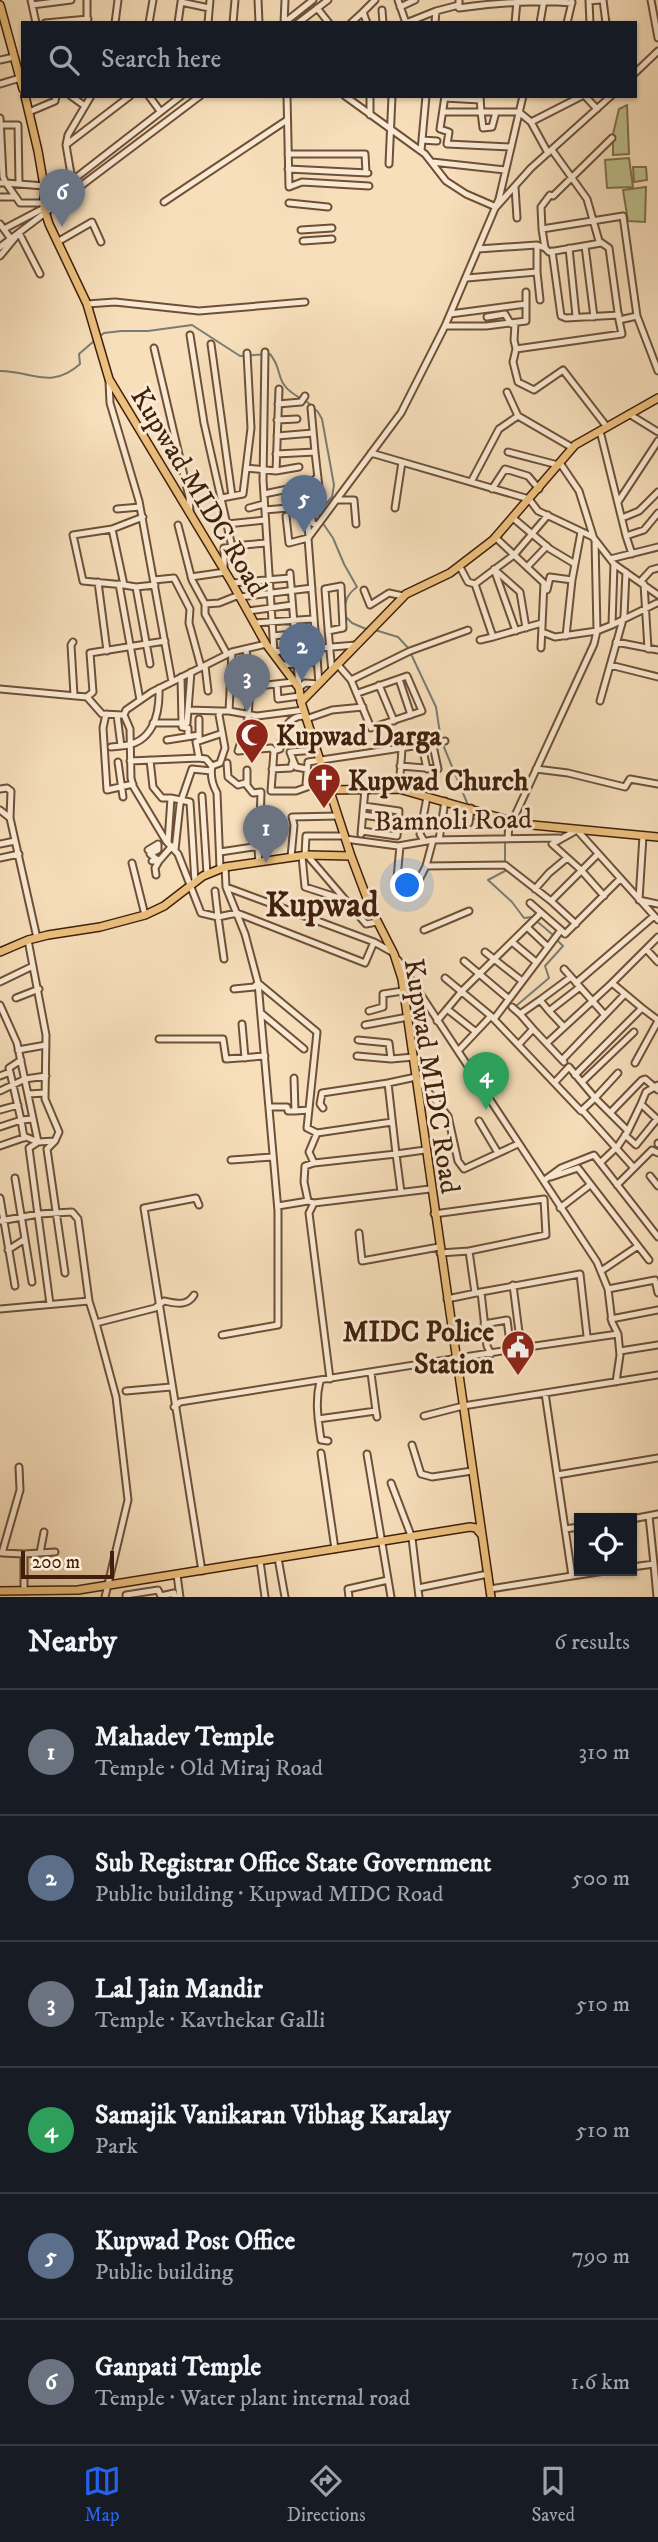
<!DOCTYPE html>
<html lang="en">
<head>
<meta charset="utf-8">
<style>
	body { margin:0; font-family:"IM FELL DW Pica",serif; background:#20242c; color:#f1f3f6 }
	.controls { position:absolute; right:21px; bottom:21px; display:grid; overflow:hidden; border-radius:0px; box-shadow:0 2px 5px #0004 }
	.controls button { width:63px; height:63px; display:grid; place-items:center; padding:0; border:0; border-bottom:2px solid #363941; background:#171b24; color:#f1f3f6; font:35px sans-serif }
	.scale { position:absolute; left:21px; bottom:18px; width:93px; box-sizing:border-box; padding-left:7px; border:4px solid #40200c; border-top:0; font-size:19px; line-height:24px; white-space:nowrap; color:#40200c; -webkit-text-stroke:5px #faead3; paint-order:stroke }
	.you { position:absolute; left:408px; top:886px; width:24px; height:24px; margin:-18px; border:5px solid #fff; border-radius:50%; background:#1a73e8; box-shadow:0 0 0 10px #1a73e833 }
	.badge { display:grid; place-items:center; width:46px; height:46px; border-radius:50%; background:#2563eb; color:#fff; font-size:23px; font-weight:700 }
	.pin { position:absolute; translate:-50% -58px; filter:drop-shadow(0 2px 4px #0008) }
	.pin::after { content:''; position:absolute; top:37px; width:24px; height:21px; background:inherit; clip-path:polygon(0 0,100% 0,50% 100%) }
	.list { margin:0; padding:0; list-style:none }
	h2 { display:flex; justify-content:space-between; align-items:center; height:91px; margin:0; padding:0 28px; font-size:30px }
	h2 small { font-size:23px; font-weight:400; color:#9ea1a6 }
	.list li { display:grid; grid-template-columns:46px 1fr auto; gap:21px; align-items:center; box-sizing:border-box; height:126px; padding:0 28px; border-top:2px solid #363941 }
	.list b { display:block; font-size:26px; white-space:nowrap }
	.list p { margin:0; font-size:23px; white-space:nowrap; color:#9ea1a6 }
	.list em { font-size:23px; font-style:normal; color:#9ea1a6 }
	.icon { flex:none; width:38px; height:38px; fill:none; stroke:currentColor; stroke-width:2; stroke-linecap:round; stroke-linejoin:round }
	.map { position:relative; flex:none; width:658px; height:1597px; overflow:hidden }
	.search { position:absolute; background:#171b24; box-shadow:0 2px 5px #0004; left:21px; right:21px; top:21px; height:77px; display:flex; align-items:center; gap:18px; box-sizing:border-box; padding:0 24px; border-radius:0px; color:#9ea1a6; font-size:26px }
	.sheet { height:847px; background:#171b24 }
	nav { display:flex; justify-content:space-around; align-items:center; box-sizing:border-box; height:98px; border-top:2px solid #363941; background:#171b24; font-size:19px; color:#9ea1a6 }
	nav a { display:grid; justify-items:center; gap:4px }
	nav .on { color:#2563eb }
	.map>svg:first-child { display:block }
	.green { fill:#bfc18e; stroke:#80704d; stroke-width:2 }
	.lines { fill:none; stroke-linecap:round; stroke-linejoin:round }
	.stream { stroke:#7a7c74; stroke-width:2 }
	.minor-casing { stroke:#6e5038; stroke-width:9 }
	.major-casing { stroke:#40200c; stroke-width:10 }
	.minor { stroke:#faead3; stroke-width:5 }
	.major { stroke:#ecc07e; stroke-width:7 }
	.labels { text-anchor:middle; stroke-width:6; stroke-linejoin:round; paint-order:stroke }
	.street-label { font-size:28px; fill:#40200c; stroke:#faead3 }
	.poi-label { font-size:28px; font-weight:bold; fill:#40200c; stroke:#faead3; text-anchor:start }
	.district-label { font-size:35px; font-weight:bold; fill:#40200c; stroke:#faead3 }
</style>
</head>
<body>
<div class="map">
<svg width="658" height="1597" viewBox="0 0 658 1597">
	<rect width="100%" height="100%" fill="#f7dfbb"/>
	<filter id="stains"><feTurbulence type="fractalNoise" baseFrequency=".00286" numOctaves="4"/><feColorMatrix values="0 0 0 0 .2 0 0 0 0 .09 0 0 0 0 .02 0 0 0 .5 -.17"/></filter>
	<radialGradient id="worn" r=".72"><stop offset=".6" stop-color="#630" stop-opacity="0"/><stop offset="1" stop-color="#630" stop-opacity=".3"/></radialGradient>
	<path class="green" d="M627 105 629 154 613 155V134L619 109Z
		M629 158 633 187 607 188 605 160Z
		M633 167H646L647 180 634 182Z
		M646 187 645 222 628 221 623 190Z"/>
	<g class="lines">
		<path class="stream" d="M99 337 104 333 121 331H148L192 325 240 356 270 354C285 372 272 382 300 398
			M0 371C32 371 51 390 80 364L79 354 94 341
			M305 400 318 412 322 419 334 485 332 497 318 513 320 517
			M322 522 333 538 344 564 357 587C346 595 344 603 345 616L352 623 366 629
			M375 630 398 637 409 649
			M411 654 436 707 441 740 468 805
			M472 813 474 819 490 823 505 830V863
			M505 868V871L488 880 512 902 524 918 532 917 553 935
			M516 1006 549 978 545 966 563 946 556 939"/>
		<g class="minor-casing">
			<path id="minor" d="M31 0 36 23
				M87 0V23
				M258 0 259 23
				M398 0 406 23
				M459 0V8C492 3 538 0 572 3
				M603 0 606 23
				M651 0 658 38
				M181 2 209 8
				M32 5 71 0
				M400 7 415 0
				M317 8 329 23
				M382 10 383 23
				M45 23 88 19
				M115 23 118 0
				M149 23 153 0
				M178 23 181 2
				M208 23 210 0
				M233 23 235 0
				M284 23 313 0
				M284 23 285 0
				M298 23 328 0
				M351 23 363 12
				M367 23 363 12 375 0
				M406 23 436 11 459 5
				M435 23 436 11
				M515 23 517 1
				M540 23 544 0
				M567 23 572 2
				M590 23 589 1 600 0
				M0 60 14 57
				M635 73 658 51
				M0 84 20 78
				M71 96 85 106
				M149 96 160 111
				M287 96 289 187 302 182 369 186
				M345 96 425 154 446 181 466 194 496 207 531 168 611 96
				M370 96V115
				M445 96 440 129 449 132 447 144 511 147
				M480 96 481 112H519L531 122 582 96
				M585 96 597 109
				M445 98 480 100
				M29 112 55 101 56 96
				M443 112H481L483 128 492 127 496 112
				M0 118 3 177 6 183 44 186
				M531 122 548 153
				M0 125H18L19 183
				M612 138 553 196 550 195 541 207 542 229 623 216 637 316 658 371
				M422 140 437 141
				M66 145 130 96
				M552 150 587 199 599 241 609 248 619 320
				M421 151 426 96
				M288 154H365L366 173
				M432 162 505 170
				M389 164 392 96
				M288 169 368 173
				M72 180 66 145 68 135 91 96
				M0 183H6L20 203H44
				M515 187 517 218
				M0 197H16
				M44 198 55 194 181 96
				M164 202 287 120
				M289 203 328 207
				M0 224 11 239
				M4 229 44 208
				M542 229 545 248 549 252 601 243
				M301 230 332 228
				M59 241 92 222 101 242
				M303 241 332 239
				M585 246 594 317
				M0 247 200 96
				M569 248 576 316
				M478 249 537 245 545 248
				M537 249V272
				M552 251 561 316 566 318 619 315
				M0 256 19 233 40 274
				M467 278 537 272 540 300
				M87 304 115 302 199 311 305 302
				M450 314 526 304
				M487 317 505 314 511 324
				M515 324 514 340 516 349 622 334 619 320 637 316
				M445 326H486L526 321V292
				M190 335 204 423 232 547 224 548V569
				M211 344 232 496 222 498
				M154 348 189 497 190 511
				M516 349 513 362 518 382 534 390 563 370 607 427
				M265 352 263 480 274 652
				M109 381 110 403 139 501 172 682
				M507 392 518 416
				M278 404 301 402 305 396
				M311 408 315 452
				M629 414 658 432
				M277 420 297 419
				M601 435 626 536
				M277 436 313 433
				M508 452 558 465
				M371 453 529 499 538 511 593 537 614 564 658 595
				M560 463 579 491 594 539
				M246 468 276 471 279 389
				M276 471 299 467
				M471 482 499 429 518 416 573 448
				M492 489 505 469 528 476 539 489
				M264 494 307 485 318 477
				M232 496 243 494 251 428 247 353
				M336 500H354L356 524
				M618 502 658 441
				M249 508 264 504
				M395 508 402 462
				M117 509 140 507
				M265 510 321 505 315 452 276 454
				M302 511 312 510V523L317 525
				M286 516 289 543 308 538
				M513 518 550 549 575 564
				M622 518 639 511 658 492
				M227 524 265 520
				M178 525 192 580 205 604
				M308 526 309 537
				M112 529 73 535 83 581 124 585
				M495 537 544 583 541 648
				M231 546 267 543
				M632 554 626 536 644 530 658 513
				M610 559 658 547
				M460 567 468 582 475 584 493 637 542 623
				M527 567 547 546
				M494 569 520 592 526 628
				M495 572 516 631
				M290 573 299 688 305 683 319 684 308 538 401 413 445 326 499 199 523 96
				M191 577 225 572
				M154 580 174 578 190 609 189 623 201 667
				M98 582 107 651
				M640 582 651 570 658 568
				M232 583 290 578
				M119 584 140 700
				M475 584 514 555 548 515
				M644 584 648 649
				M136 587 124 585 112 529 143 517
				M364 590 370 605 389 593 403 596
				M547 590 550 577 572 580
				M240 597 312 588
				M248 611 292 605
				M254 623 313 619
				M612 625 657 603
				M328 631 343 628 341 586 325 589C327 616 329 644 332 671
				M542 632 555 637 597 631 595 540
				M273 636 314 632
				M566 636 572 580 581 532
				M480 640 493 637
				M73 642 71 645 74 695
				M616 642 658 650
				M246 649 250 687 248 718 238 751 271 748 274 751
				M272 652 356 645
				M227 654 205 614V604L219 603 239 595
				M150 664 136 587 155 585
				M282 665 316 662
				M338 665 351 680 371 728 422 711 407 676 358 693
				M610 665 658 677
				M205 666 208 691
				M399 679 411 715
				M351 680 410 651 468 630
				M277 684 278 699 300 696
				M379 685 394 721
				M250 687 293 682
				M0 689 87 697 102 714 124 715 126 710 152 692 232 652 266 644
				M87 697 93 692 90 653 165 641
				M600 701 624 616 626 572
				M188 710 221 711
				M229 711 257 716 304 710
				M106 714 103 728 107 790 133 784
				M117 715 121 746C152 744 160 716 159 688
				M124 715 130 729 131 778 133 786 166 841 178 854 201 913 218 917 215 891
				M305 716C287 715 281 733 280 749L274 751 271 791H296L310 786 306 784 308 762 388 750 387 742 426 734 431 736 438 769 400 766
				M306 719 332 710 363 707
				M153 723H182L181 677
				M188 736V728L182 727V723H187L191 672
				M199 738V719
				M167 740 199 735
				M422 746 427 769
				M111 747 121 746
				M388 750 445 741
				M150 760 153 787 162 798H171L168 842
				M293 760 290 752 317 750
				M130 761 199 758
				M118 762 123 797
				M227 763 228 777 238 785 245 783 253 793 261 792 260 824 254 832 257 837 259 862
				M212 766 206 759 199 758 196 742 220 734
				M272 769 291 768 293 760 296 767 307 769
				M536 769 568 773 625 787 630 779 658 784
				M247 770V784
				M0 789 7 788 11 791 10 818 37 938
				M399 789 402 749
				M202 796 207 874
				M171 798 190 802 195 882
				M0 810 10 818
				M363 815 396 820
				M512 822 594 644 597 631 612 625 614 564
				M469 823 471 808
				M362 831 397 836 399 811 364 806
				M361 834 365 789
				M643 836 639 900 658 904
				M345 839 398 846 433 840 559 838
				M508 839 509 821
				M433 840 426 866 505 865 551 901 598 854
				M439 840 445 801
				M424 841 420 834 427 797
				M0 844 15 841
				M400 846 397 878 419 880 426 866
				M148 850 158 844V850L150 854 159 861 172 846
				M175 850 180 804 192 769 211 771
				M220 852 253 847 258 848
				M305 855 306 836H345
				M307 855 366 924 377 922
				M302 856 305 887 339 898
				M291 857 294 825 292 817 338 816
				M0 858 19 854
				M152 861H159L155 868 156 875
				M132 863 145 915
				M220 868 217 793C212 784 210 776 212 766L220 763 225 748 219 715 221 711H229L232 652
				M226 887 374 942 392 952
				M535 889 549 873 567 858
				M604 896 581 870 552 844 577 830 658 920
				M551 901 576 924
				M527 927 548 947
				M424 930 469 911
				M561 930 565 934 620 879
				M28 940 46 1035 45 1099 59 1132 55 1141 47 1149 65 1273
				M512 942 536 962
				M646 949 658 962
				M485 952 522 981
				M224 959 218 917 237 913 365 963 374 942
				M398 960 597 1262 608 1289
				M464 961 509 999
				M564 969 604 1014
				M445 978 491 1016
				M0 982 33 966
				M258 983 317 1032 307 1128 317 1133
				M576 983 654 916
				M612 983 658 937
				M234 989 254 987 258 983
				M16 998 39 989
				M540 1000 571 977
				M0 1005 17 1043 38 1142 29 1148 50 1304
				M512 1007 520 1014 540 1000 549 1011
				M447 1009 462 991 541 913
				M369 1011 383 1007V994L403 991
				M261 1013 304 1049
				M520 1014 533 1029
				M494 1019 561 930 530 903
				M437 1021 447 1009 476 1032
				M242 1024 245 1058
				M365 1025 408 1017
				M564 1027 549 1011 580 987
				M159 1039H223L226 1059 265 1056
				M547 1043 612 983 642 1008
				M519 1044 533 1029 564 1062
				M18 1050 46 1045
				M458 1051 491 1016 581 1111 582 1110 634 1168
				M357 1056 391 1059 389 1043 358 1040
				M391 1059 414 1057
				M562 1060 625 994
				M635 1063 658 1021
				M575 1075 642 1008 658 1020
				M0 1076 10 1072 9 1068 21 1060
				M294 1078 295 1111 309 1110
				M555 1082 569 1067 595 1098 618 1073
				M582 1082 634 1032
				M0 1091 25 1079 46 1076
				M28 1094 45 1093
				M641 1104 646 1092 658 1085
				M269 1107H287L288 1111H295
				M323 1108 320 1104 322 1093 388 1083
				M0 1110 18 1105
				M582 1110 595 1098 628 1131 618 1146 600 1163
				M610 1113 642 1080 645 1079 658 1090
				M479 1121 498 1153
				M0 1127 21 1120 10 1072
				M628 1131 641 1104 658 1120
				M625 1135 636 1145 657 1119
				M24 1138 21 1120 33 1119
				M658 1143V1144
				M0 1146 26 1137 38 1142 55 1141
				M425 1150 396 1154 388 1083 416 1077 448 1116 458 1161 464 1169 518 1144
				M231 1160 273 1157
				M314 1163 309 1152 317 1133 392 1122
				M650 1176 658 1186
				M551 1177 578 1168 649 1260
				M15 1178 32 1282
				M546 1179 561 1168 594 1155 658 1237
				M617 1185 652 1150 658 1153
				M0 1198 15 1286
				M314 1203 308 1201 304 1182 305 1166 314 1163 396 1154 401 1192
				M199 1205 196 1198 144 1208 202 1571
				M278 1206 308 1201
				M560 1208 590 1185
				M434 1214 544 1199 546 1235 469 1251
				M0 1221 39 1214 72 1212 78 1219 89 1301 96 1323 155 1308 164 1301C175 1303 187 1307 194 1295
				M359 1233 362 1261 439 1247
				M8 1250 25 1239
				M440 1253 469 1251 475 1293
				M601 1271 638 1246
				M481 1292 580 1274 587 1336
				M447 1299 481 1292 487 1346 491 1354
				M0 1309 89 1301
				M611 1319 658 1310
				M96 1323 116 1397 128 1500 105 1597
				M484 1324 507 1320 511 1350
				M618 1334 612 1322 608 1289 655 1280 658 1293
				M222 1335 278 1325V1211L258 983 245 934 226 887 225 867
				M521 1348 618 1334 620 1355 616 1382
				M620 1351 658 1345
				M371 1373 376 1411
				M330 1379 309 1213 314 1203 430 1189
				M320 1381C315 1401 318 1419 321 1440L328 1441
				M126 1391 171 1387
				M174 1407 180 1402 521 1348 513 1285
				M424 1416 463 1406 658 1375
				M318 1419 376 1411 377 1417
				M412 1445 421 1474 432 1477 472 1471
				M321 1453 335 1549
				M367 1454 391 1597
				M19 1467 20 1490 2 1553 24 1554V1591
				M557 1475 658 1458
				M391 1483 412 1538 419 1597
				M632 1519 658 1514
				M565 1529 579 1527
				M40 1553 44 1532
				M24 1554 55 1552
				M278 1558 285 1597
				M260 1561 265 1597
				M654 1564 657 1597
				M632 1567 654 1564 649 1516
				M177 1575 180 1597
				M572 1576 605 1571
				M418 1588 488 1574
				M490 1589 572 1576 545 1393
				M126 1597V1595L158 1590 161 1596 174 1593 175 1597
				M349 1597 348 1589 388 1580"/>
		</g>
		<g class="major-casing">
			<path id="major" d="M0 5 23 89
				M25 96 38 151 44 186V208L49 224 87 304 109 379 232 583 266 644 299 688 301 702 351 856 371 909 394 954 402 979 491 1597
				M301 702 406 594 450 573 493 540 575 445 658 398
				M329 790 399 789 522 824 658 837
				M0 952 28 940 48 935 100 927 145 915 164 906 203 876 225 867 307 855 351 856
				M0 1591 78 1590 470 1527 476 1528 481 1534"/>
		</g>
		<use href="#minor" class="minor"/>
		<use href="#major" class="major"/>
	</g>
	<defs>
		<g id="mosque-pin" transform="scale(1.75)"><path d="M0 17L-7.5 6A9.5 9.5 0 1 1 7.5 6Z" fill="#8f2418" stroke="#faead3"/><path d="M3.5-4.9A6 6 0 1 0 3.5 4.9A5 5 0 1 1 3.5-4.9Z" fill="#fff"/></g>
		<g id="church-pin" transform="scale(1.75)"><path d="M0 17L-7.5 6A9.5 9.5 0 1 1 7.5 6Z" fill="#8f2418" stroke="#faead3"/><path d="M-1.2-6h2.4v3.5h3.3v2.4h-3.3V6h-2.4V-.1h-3.3v-2.4h3.3Z" fill="#fff"/></g>
		<g id="civic-pin" transform="scale(1.75)"><path d="M0 17L-7.5 6A9.5 9.5 0 1 1 7.5 6Z" fill="#8f2418" stroke="#faead3"/><path d="M-.6-6.5H3V-4.5H.6V-3L4-1V1h2V6H-6V1h2V-1L-.6-3ZM-1.2 2.5V6h2.4V2.5Z" fill="#fff"/></g>
	</defs>
	<g fill-rule="evenodd">
		<use href="#mosque-pin" x="252" y="735"/>
		<use href="#church-pin" x="324" y="780"/>
		<use href="#civic-pin" x="518" y="1347"/>
	</g>
	<g class="labels">
		<g class="street-label">
			<text transform="translate(200 491) rotate(59)" y="10">Kupwad MIDC Road</text>
			<text transform="translate(453 819) rotate(-1)" y="10">Bamnoli Road</text>
			<text transform="translate(433 1076) rotate(81)" y="10">Kupwad MIDC Road</text>
		</g>
		<g class="poi-label">
			<text x="276" y="745">Kupwad Darga</text>
			<text x="348" y="790">Kupwad Church</text>
			<text x="494" y="1341" text-anchor="end">MIDC Police<tspan x="494" dy="32">Station</tspan></text>
		</g>
		<g class="district-label">
			<text x="322" y="916">Kupwad</text>
		</g>
	</g>
	<rect width="100%" height="100%" filter="url(#stains)"/>
	<rect width="100%" height="100%" fill="url(#worn)"/>
</svg>
<div class="controls">
<button><svg class="icon" aria-label="locate" viewBox="0 0 24 24"><circle cx="12" cy="12" r="6"/><path d="M12 2v4M12 18v4M2 12h4M18 12h4"/></svg></button>
</div>
<div class="scale">200 m</div>
<div class="you"></div>
<div class="pin badge" style="left:266px;top:863px;background:#6b7280">1</div>
<div class="pin badge" style="left:302px;top:681px;background:#5c6f8a">2</div>
<div class="pin badge" style="left:247px;top:712px;background:#6b7280">3</div>
<div class="pin badge" style="left:486px;top:1110px;background:#2e9e5b">4</div>
<div class="pin badge" style="left:304px;top:533px;background:#5c6f8a">5</div>
<div class="pin badge" style="left:62px;top:227px;background:#6b7280">6</div>
<div class="search"><svg class="icon" aria-label="search" viewBox="0 0 24 24"><circle cx="10" cy="10" r="6"/><path d="M15 15l6 6"/></svg>Search here</div>
</div>
<section class="sheet">
<h2>Nearby<small>6 results</small></h2>
<ul class="list">
<li><span class="badge" style="background:#6b7280">1</span><div><b>Mahadev Temple</b><p>Temple · Old Miraj Road</p></div><em>310 m</em></li>
<li><span class="badge" style="background:#5c6f8a">2</span><div><b>Sub Registrar Office State Government</b><p>Public building · Kupwad MIDC Road</p></div><em>500 m</em></li>
<li><span class="badge" style="background:#6b7280">3</span><div><b>Lal Jain Mandir</b><p>Temple · Kavthekar Galli</p></div><em>510 m</em></li>
<li><span class="badge" style="background:#2e9e5b">4</span><div><b>Samajik Vanikaran Vibhag Karalay</b><p>Park</p></div><em>510 m</em></li>
<li><span class="badge" style="background:#5c6f8a">5</span><div><b>Kupwad Post Office</b><p>Public building</p></div><em>790 m</em></li>
<li><span class="badge" style="background:#6b7280">6</span><div><b>Ganpati Temple</b><p>Temple · Water plant internal road</p></div><em>1.6 km</em></li>
</ul>
</section>
<nav>
<a class="on"><svg class="icon" aria-label="map" viewBox="0 0 24 24"><path d="M3 6l6-2 6 2 6-2v14l-6 2-6-2-6 2zM9 4v14M15 6v14"/></svg>Map</a>
<a><svg class="icon" aria-label="directions" viewBox="0 0 24 24"><path d="M12 3l9 9-9 9-9-9zM9 14v-3h6M13 9l2 2-2 2"/></svg>Directions</a>
<a><svg class="icon" aria-label="saved" viewBox="0 0 24 24"><path d="M7 4h10v16l-5-4-5 4z"/></svg>Saved</a>
</nav>
</body>
</html>
